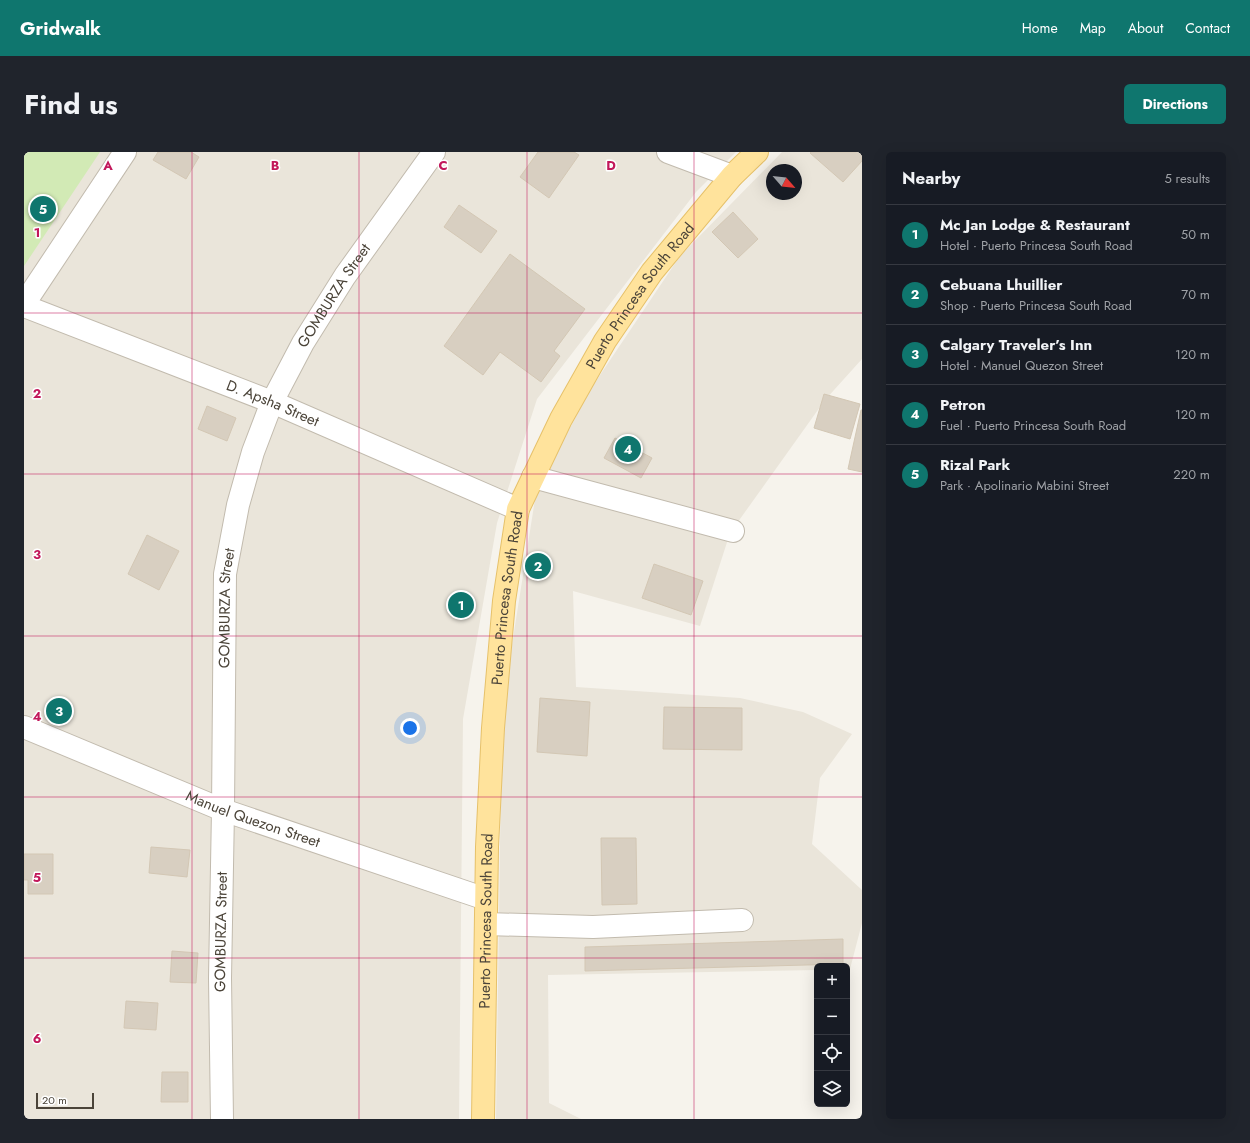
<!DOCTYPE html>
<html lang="en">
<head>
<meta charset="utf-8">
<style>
	body { margin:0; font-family:Jost,sans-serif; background:#20242c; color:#f1f3f6 }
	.controls { position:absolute; right:12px; bottom:12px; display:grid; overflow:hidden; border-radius:6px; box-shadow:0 4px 16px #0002 }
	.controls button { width:36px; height:36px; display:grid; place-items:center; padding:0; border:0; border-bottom:1px solid #363941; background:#171b24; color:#f1f3f6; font:20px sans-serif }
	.compass { position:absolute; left:742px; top:12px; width:36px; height:36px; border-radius:50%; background:#171b24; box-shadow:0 4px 16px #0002; rotate:118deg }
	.scale { position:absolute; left:12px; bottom:10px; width:58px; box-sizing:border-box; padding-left:4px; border:2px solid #4b4439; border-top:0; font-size:11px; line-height:14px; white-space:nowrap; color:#4b4439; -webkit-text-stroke:3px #fff; paint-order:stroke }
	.you { position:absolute; left:386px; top:576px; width:14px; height:14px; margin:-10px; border:3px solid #fff; border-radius:50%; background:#1a73e8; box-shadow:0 0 0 6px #1a73e833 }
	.badge { display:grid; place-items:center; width:26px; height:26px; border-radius:50%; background:#0f766e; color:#fff; font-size:13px; font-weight:700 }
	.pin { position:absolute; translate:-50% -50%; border:2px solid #fff; box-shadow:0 1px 4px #0006 }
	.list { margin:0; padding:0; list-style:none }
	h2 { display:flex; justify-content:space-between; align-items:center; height:52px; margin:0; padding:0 16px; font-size:17px }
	h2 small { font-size:13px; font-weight:400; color:#9ea1a6 }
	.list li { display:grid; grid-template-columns:26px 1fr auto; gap:12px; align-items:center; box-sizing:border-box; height:60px; padding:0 16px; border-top:1px solid #363941 }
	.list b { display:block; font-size:15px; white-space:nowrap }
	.list p { margin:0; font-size:13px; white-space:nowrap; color:#9ea1a6 }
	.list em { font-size:13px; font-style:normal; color:#9ea1a6 }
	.icon { flex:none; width:22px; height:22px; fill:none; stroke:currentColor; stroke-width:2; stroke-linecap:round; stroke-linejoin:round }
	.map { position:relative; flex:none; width:838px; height:967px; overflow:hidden; border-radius:6px }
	header { display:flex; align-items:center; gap:24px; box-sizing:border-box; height:56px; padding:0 20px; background:#0f766e; color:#fff }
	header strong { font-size:19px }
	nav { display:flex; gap:22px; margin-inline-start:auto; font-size:14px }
	.intro { display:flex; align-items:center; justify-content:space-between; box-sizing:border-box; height:96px; padding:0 24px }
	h1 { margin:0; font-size:28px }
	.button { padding:10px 18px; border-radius:6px; background:#0f766e; color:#fff; font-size:14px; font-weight:700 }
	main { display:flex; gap:24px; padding:0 24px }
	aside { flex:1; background:#171b24; border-radius:6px; box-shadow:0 4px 16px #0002 }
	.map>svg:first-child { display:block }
	.residential { fill:#eae5da; fill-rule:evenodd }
	.green { fill:#d2eab5 }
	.building { fill:#d8cfc1; stroke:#d3c7b4 }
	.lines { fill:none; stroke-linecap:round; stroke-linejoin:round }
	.minor-casing { stroke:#c2bbae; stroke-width:24 }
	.major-casing { stroke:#e6c16a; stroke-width:24 }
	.minor { stroke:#fff; stroke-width:22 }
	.major { stroke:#ffe39c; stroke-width:22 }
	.grid { fill:none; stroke:#c2185b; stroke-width:1; stroke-opacity:0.55 }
	.labels { text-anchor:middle; stroke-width:3; stroke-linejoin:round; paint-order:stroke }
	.street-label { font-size:15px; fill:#4b4439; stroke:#fff }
	.grid-label { font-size:13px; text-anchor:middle; font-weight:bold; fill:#c2185b; stroke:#fff; stroke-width:3; stroke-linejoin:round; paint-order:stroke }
</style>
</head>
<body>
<header>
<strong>Gridwalk</strong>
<nav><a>Home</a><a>Map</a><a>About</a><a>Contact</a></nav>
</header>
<div class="intro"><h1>Find us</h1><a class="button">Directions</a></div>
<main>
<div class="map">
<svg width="838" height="967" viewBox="0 0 838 967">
	<rect width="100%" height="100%" fill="#f6f3ec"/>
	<path class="residential" d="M0 0H712L672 40 513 247 473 371 439 567 435 967H0Z
		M758 0H838V207L801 248 706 381 676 474 549 439 552 535 716 546 779 560 828 582 796 626 788 692 838 738V771L826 817H823V814H793V818L524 823 525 951 557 967H472L478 556 512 341 566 238 656 104ZM748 18H772V42H748Z"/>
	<path class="green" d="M0 0H76L0 114Z"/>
	<path class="building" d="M134 0H167L175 5 162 27 129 8Z
		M514 0H550L555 3 525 46 496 25Z
		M787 0H838V9L819 30 786 1Z
		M435 53 473 79 457 101 420 75Z
		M709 60 734 87 714 106 688 80Z
		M486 102 561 157 530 199 536 204 517 230 476 200 459 223 420 194Z
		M800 242 836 252 826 287 790 276Z
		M183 254 212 266 203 289 174 277Z
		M837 258H838V320L824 317Z
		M591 286 628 306 617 326 580 306Z
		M123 383 155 399 135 438 104 422Z
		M630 412 679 429 667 463 618 446Z
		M516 546 566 550 563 604 513 600Z
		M640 555 718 556V598L639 597Z
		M577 686H612L613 752 578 753Z
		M127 695 166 698 163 725 125 721Z
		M0 702H29V742H4V728H0Z
		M819 787V812L561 819V795Z
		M148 799 174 801 172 831 146 830Z
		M102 849 134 851 132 878 100 876Z
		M138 920H164V950H137Z"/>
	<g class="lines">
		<g class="minor-casing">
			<g id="minor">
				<path d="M644 0 708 24"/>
				<path d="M0 152 101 0"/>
				<path id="s1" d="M0 154 248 250 494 357"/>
				<path d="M509 325 709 379"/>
				<path id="s2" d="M0 575 199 658 462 747"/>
				<path d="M462 772 569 775 718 768"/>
				<path id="s3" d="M198 967 196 826 199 658 201 422 214 353 229 300 248 250 279 191 321 124 410 0"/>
			</g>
		</g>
		<g class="major-casing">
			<g id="major">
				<path id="s4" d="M459 967 463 695 469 576 480 449 494 357 537 267 581 189 628 120 708 24 733 0"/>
			</g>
		</g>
		<use href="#minor" class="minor"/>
		<use href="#major" class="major"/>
	</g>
	<path class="grid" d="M168 0V967M335 0V967M503 0V967M670 0V967M0 161H838M0 322H838M0 484H838M0 645H838M0 806H838"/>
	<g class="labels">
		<g class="street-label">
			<text dy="5" stroke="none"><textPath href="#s3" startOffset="847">GOMBURZA Street</textPath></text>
			<text dy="5" stroke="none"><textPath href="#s4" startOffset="858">Puerto Princesa South Road</textPath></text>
			<text dy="5" stroke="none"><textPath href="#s1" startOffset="267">D. Apsha Street</textPath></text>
			<text dy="5" stroke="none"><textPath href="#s4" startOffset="522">Puerto Princesa South Road</textPath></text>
			<text dy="5" stroke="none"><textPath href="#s3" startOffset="511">GOMBURZA Street</textPath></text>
			<text dy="5" stroke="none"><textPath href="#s2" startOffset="247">Manuel Quezon Street</textPath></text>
			<text dy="5" stroke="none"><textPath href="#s4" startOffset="198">Puerto Princesa South Road</textPath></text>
			<text dy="5" stroke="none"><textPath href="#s3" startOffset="187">GOMBURZA Street</textPath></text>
		</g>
	</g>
	<g class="grid-label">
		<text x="84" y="18">A</text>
		<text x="251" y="18">B</text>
		<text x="419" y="18">C</text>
		<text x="587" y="18">D</text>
		<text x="13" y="85">1</text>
		<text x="13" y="246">2</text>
		<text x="13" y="407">3</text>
		<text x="13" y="569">4</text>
		<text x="13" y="730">5</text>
		<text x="13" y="891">6</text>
	</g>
</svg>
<div class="controls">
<button>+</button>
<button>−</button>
<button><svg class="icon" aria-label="locate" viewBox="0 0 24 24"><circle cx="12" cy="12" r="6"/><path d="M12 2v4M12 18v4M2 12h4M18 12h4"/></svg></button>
<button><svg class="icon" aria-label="layers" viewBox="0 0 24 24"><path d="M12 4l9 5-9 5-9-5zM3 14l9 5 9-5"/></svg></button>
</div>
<svg class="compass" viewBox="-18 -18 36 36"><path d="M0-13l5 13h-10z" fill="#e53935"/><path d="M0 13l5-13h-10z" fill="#9ea1a6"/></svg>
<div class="scale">20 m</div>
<div class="you"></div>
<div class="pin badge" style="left:437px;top:453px">1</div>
<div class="pin badge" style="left:514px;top:414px">2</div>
<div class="pin badge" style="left:35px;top:559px">3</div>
<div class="pin badge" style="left:604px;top:297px">4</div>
<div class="pin badge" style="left:19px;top:57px">5</div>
</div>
<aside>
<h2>Nearby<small>5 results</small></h2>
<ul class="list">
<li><span class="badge">1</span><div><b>Mc Jan Lodge &amp; Restaurant</b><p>Hotel · Puerto Princesa South Road</p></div><em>50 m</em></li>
<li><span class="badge">2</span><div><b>Cebuana Lhuillier</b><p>Shop · Puerto Princesa South Road</p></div><em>70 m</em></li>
<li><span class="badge">3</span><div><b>Calgary Traveler’s Inn</b><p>Hotel · Manuel Quezon Street</p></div><em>120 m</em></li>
<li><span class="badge">4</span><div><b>Petron</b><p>Fuel · Puerto Princesa South Road</p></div><em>120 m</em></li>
<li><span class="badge">5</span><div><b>Rizal Park</b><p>Park · Apolinario Mabini Street</p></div><em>220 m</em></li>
</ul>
</aside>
</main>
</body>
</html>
